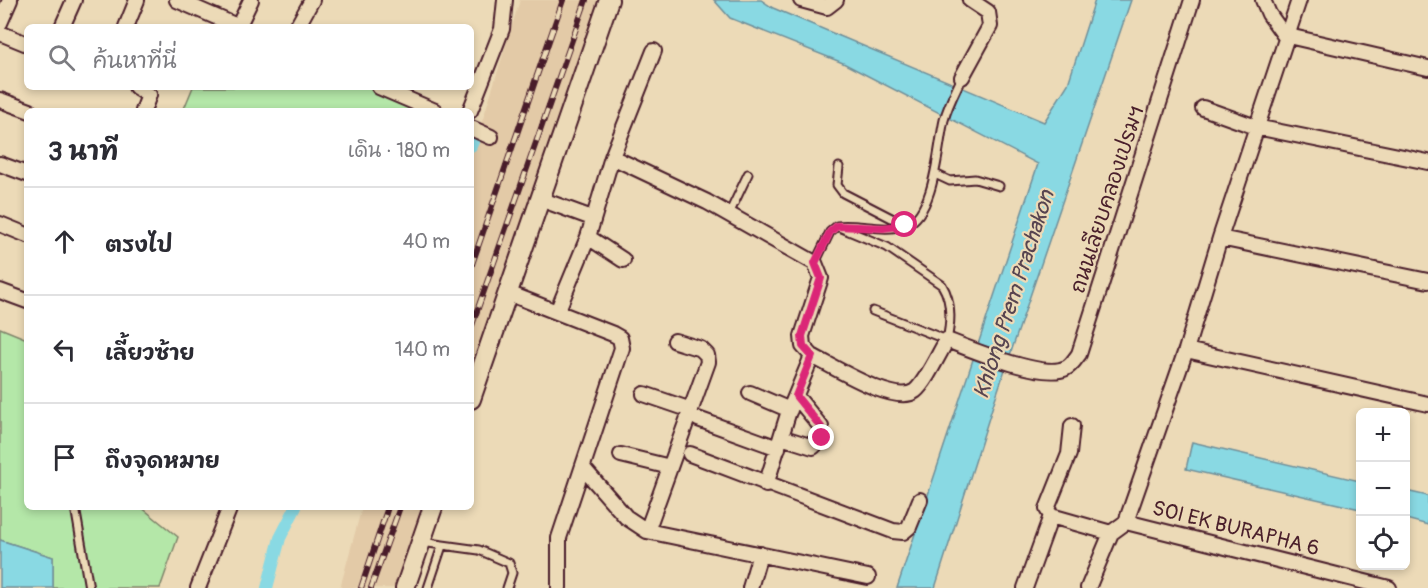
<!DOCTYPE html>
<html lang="th">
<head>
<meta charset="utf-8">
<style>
	body { margin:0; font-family:Pangolin,"Playpen Sans Thai",sans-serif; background:#f2f2f3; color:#2b2b33 }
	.controls { position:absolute; right:18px; bottom:18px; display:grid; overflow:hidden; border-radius:9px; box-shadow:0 3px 9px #0003 }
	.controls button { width:54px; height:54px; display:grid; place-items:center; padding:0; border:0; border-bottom:2px solid #e1e1e2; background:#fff; color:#2b2b33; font:30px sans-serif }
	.stop { position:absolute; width:18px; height:18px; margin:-14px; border:4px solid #db2777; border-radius:50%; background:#fff }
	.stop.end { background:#db2777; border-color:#fff; box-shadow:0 2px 6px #0008 }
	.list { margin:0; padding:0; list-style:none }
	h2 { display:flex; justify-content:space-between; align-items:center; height:78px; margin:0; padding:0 24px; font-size:26px }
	h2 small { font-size:20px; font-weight:400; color:#7c7c81 }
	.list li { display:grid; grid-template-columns:39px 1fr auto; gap:18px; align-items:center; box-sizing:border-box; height:108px; padding:0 24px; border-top:2px solid #e1e1e2 }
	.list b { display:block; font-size:22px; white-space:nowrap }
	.list em { font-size:20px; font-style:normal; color:#7c7c81 }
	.icon { flex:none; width:33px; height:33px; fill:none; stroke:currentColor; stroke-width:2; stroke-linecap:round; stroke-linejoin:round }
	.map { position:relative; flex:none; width:1428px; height:588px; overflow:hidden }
	.search { position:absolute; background:#fff; box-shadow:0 3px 9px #0003; left:24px; top:24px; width:450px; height:66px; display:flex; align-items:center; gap:15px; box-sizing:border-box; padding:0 21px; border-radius:9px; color:#7c7c81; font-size:22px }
	.panel { position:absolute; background:#fff; box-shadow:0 3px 9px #0003; left:24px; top:108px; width:450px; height:402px; border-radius:9px }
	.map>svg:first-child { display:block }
	.built { fill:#e3caa7 }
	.green { fill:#b4e7a8; stroke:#7f836a; stroke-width:1.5 }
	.water { fill:#89d9e3; stroke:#708f99; stroke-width:1.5 }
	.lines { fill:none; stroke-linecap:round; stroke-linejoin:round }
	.canal { stroke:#89d9e3; stroke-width:12 }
	.lane-casing { stroke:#4a1f2b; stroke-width:11 }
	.street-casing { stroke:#4a1f2b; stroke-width:18 }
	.secondary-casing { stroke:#4a1f2b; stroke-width:22 }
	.lane { stroke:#ecdab7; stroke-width:7 }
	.street { stroke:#ecdab7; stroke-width:14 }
	.secondary { stroke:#ecdab7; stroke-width:18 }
	.rail-casing { stroke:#4a1f2b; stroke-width:6 }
	.rail { stroke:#ecdab7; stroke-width:4; stroke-dasharray:11; stroke-linecap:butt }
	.route { stroke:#db2777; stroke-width:8 }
	.labels { text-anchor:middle; stroke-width:4.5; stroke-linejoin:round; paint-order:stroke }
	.street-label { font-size:21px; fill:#4a1f2b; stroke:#ecdab7 }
	.water-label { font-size:22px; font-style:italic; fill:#574450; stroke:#ecdab7 }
</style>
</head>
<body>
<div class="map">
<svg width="1428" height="588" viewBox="0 0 1428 588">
	<rect width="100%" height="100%" fill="#ecdab7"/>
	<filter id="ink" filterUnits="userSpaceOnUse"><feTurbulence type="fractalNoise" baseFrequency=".0167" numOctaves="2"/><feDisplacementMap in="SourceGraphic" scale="12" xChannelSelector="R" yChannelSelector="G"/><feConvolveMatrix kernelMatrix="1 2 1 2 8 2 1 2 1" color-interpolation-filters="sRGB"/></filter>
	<g filter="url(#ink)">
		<path class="built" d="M520 0H599L471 369V157Z
			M362 507H423L395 588H340Z"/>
		<path class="green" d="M193 87H367L438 111H183Z
			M0 328 27 339V507H141L178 537 160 588H53V557L0 540Z"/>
		<path class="water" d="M714 0H761L773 8 1044 122 1068 84 1095 0H1131L994 402 935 588H897L1038 164 843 63 730 18Z
			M1192 442 1360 481V509L1186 469Z
			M1406 491 1428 496V525L1406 519Z
			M0 540 53 557V588H0Z"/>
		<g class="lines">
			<path class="canal" d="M471 146 475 137
				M267 588 280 538 296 507"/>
			<g class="lane-casing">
				<path id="lane" d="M839 167 837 185 843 193 905 225
					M935 174 950 181 975 179 999 186
					M729 214 748 174
					M839 227 887 247 942 285C952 301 951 322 947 340L873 311
					M815 263 830 232 837 226C859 223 884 233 906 225 935 214 938 145 944 120 948 105 956 90 962 77
					M75 507 89 588
					M421 542 479 550 509 563 512 573 507 588
					M428 588 442 546"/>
			</g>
			<g class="street-casing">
				<path id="street" d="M177 0 239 27
					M801 0 827 7 836 0
					M1263 0 1269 14 1284 35 1428 68
					M0 23 10 0
					M62 27 74 0
					M126 27 137 0
					M238 27 251 0
					M297 27 312 0
					M0 33 27 44
					M962 77 990 26 988 12 970 0
					M136 87 149 95 143 111
					M379 87 435 111
					M0 100 30 111
					M1203 108 1256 127 1428 162
					M470 111 502 29 505 0
					M471 128 491 137
					M612 157 654 51
					M0 164 27 174
					M540 199 592 218
					M0 224 27 235
					M588 237 623 260
					M1220 238 1428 281
					M0 291 27 301
					M508 293 613 334 620 338 622 348 559 538V588
					M557 312 588 237 612 157 707 202 815 263 821 278 802 336 803 346 812 356C833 366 895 406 915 391 926 382 939 353 947 340 970 349 1044 380 1066 368 1071 366 1076 358 1079 354L1192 0
					M1186 350 1428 404
					M750 393 790 410
					M644 394 691 410
					M698 419 778 448
					M781 437 813 447 822 438 821 427 796 396
					M690 454 893 531 903 532 909 527 920 500
					M621 455 670 467
					M584 469 626 517 647 531 868 577
					M766 485 788 414 812 356
					M1051 516 1111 533
					M1126 522 1186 350 1220 238 1299 0
					M647 531 708 362 707 355 701 349 675 341
					M1111 533 1126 522 1389 588
					M198 588 230 507
					M750 588 760 554
					M1025 588 1051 516 1047 509 1069 454 1072 426
					M1088 588 1111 533"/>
			</g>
			<g class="secondary-casing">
				<path id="secondary" d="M471 399 609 0
					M405 588 433 507"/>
			</g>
			<use href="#lane" class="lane"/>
			<use href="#street" class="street"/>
			<use href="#secondary" class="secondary"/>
			<g class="rail-casing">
				<path id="rail" d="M471 267 563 0
					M471 328 586 0
					M361 588 388 507
					M371 588 400 507"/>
			</g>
			<use href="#rail" class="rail"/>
		</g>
	</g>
	<g class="lines" filter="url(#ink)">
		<path class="route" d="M822 438 821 427 796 396 812 356 803 346 802 336 821 278 815 263 830 232 837 226 883 228 905 225"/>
	</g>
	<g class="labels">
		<g class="street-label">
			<text transform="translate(1107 199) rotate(-72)" y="7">ถนนเลียบคลองเปรมฯ</text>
			<text transform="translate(1236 528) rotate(14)" y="7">SOI EK BURAPHA 6</text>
		</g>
		<g class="water-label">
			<text transform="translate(1013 294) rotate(-72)" y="8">Khlong Prem Prachakon</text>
		</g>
	</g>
</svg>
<div class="controls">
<button>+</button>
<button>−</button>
<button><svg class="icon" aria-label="locate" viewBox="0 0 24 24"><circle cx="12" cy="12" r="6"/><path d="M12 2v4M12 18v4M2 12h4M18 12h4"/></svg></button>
</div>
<div class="stop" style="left:905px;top:225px"></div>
<div class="stop end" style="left:822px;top:438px"></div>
<div class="search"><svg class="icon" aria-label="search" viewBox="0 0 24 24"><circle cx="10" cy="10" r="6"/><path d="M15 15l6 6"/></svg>ค้นหาที่นี่</div>
<section class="panel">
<h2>3 นาที<small>เดิน · 180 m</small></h2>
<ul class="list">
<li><svg class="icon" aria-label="ahead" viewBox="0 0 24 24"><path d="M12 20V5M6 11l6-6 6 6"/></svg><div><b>ตรงไป</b></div><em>40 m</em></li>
<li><svg class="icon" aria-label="left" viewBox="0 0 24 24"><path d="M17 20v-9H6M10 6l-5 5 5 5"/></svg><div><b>เลี้ยวซ้าย</b></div><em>140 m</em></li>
<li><svg class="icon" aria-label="arrive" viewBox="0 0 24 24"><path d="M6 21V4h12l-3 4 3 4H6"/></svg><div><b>ถึงจุดหมาย</b></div></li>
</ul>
</section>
</div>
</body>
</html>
